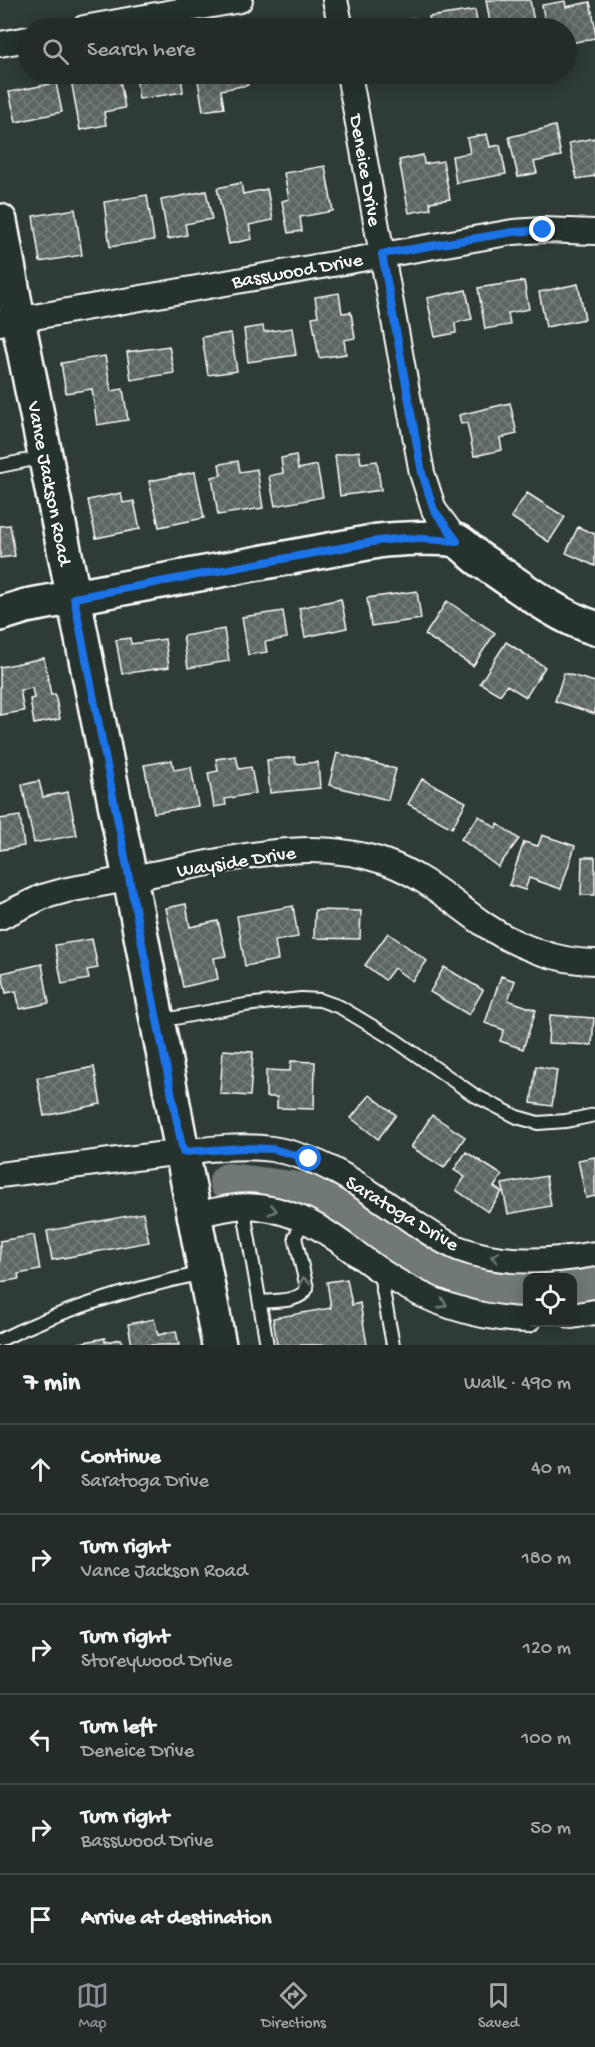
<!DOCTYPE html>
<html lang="en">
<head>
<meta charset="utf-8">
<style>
	body { margin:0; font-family:"Gochi Hand",sans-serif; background:#2f3834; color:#f1f3f6 }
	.controls { position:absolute; right:18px; bottom:18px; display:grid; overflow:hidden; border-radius:12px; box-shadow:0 3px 15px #0003 }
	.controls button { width:54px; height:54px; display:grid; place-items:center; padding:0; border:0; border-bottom:2px solid #404845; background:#232c28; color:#f1f3f6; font:30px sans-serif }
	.stop { position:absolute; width:18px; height:18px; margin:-14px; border:4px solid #1a73e8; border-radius:50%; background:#fff }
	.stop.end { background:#1a73e8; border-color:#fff; box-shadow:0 2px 6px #0008 }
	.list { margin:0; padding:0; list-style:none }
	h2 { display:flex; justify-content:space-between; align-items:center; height:78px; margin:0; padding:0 24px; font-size:26px }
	h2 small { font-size:20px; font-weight:400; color:#a3a7a8 }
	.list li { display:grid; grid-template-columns:39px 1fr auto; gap:18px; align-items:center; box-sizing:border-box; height:90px; padding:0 24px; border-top:2px solid #404845 }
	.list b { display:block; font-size:22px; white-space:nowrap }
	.list p { margin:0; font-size:20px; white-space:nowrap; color:#a3a7a8 }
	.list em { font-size:20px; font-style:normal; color:#a3a7a8 }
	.icon { flex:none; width:33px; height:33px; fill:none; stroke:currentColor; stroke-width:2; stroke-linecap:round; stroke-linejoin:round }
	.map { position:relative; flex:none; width:595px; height:1345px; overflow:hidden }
	.search { position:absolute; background:#232c28; box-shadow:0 3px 15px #0003; left:18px; right:18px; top:18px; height:66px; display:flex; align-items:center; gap:15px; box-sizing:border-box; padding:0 21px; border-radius:33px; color:#a3a7a8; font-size:22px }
	.sheet { height:618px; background:#232c28 }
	nav { display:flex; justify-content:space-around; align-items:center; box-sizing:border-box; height:84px; border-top:2px solid #404845; background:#232c28; font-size:16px; color:#a3a7a8 }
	nav a { display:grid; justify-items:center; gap:3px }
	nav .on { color:#8c9099 }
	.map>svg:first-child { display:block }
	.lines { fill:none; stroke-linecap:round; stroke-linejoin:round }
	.river { stroke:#707975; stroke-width:38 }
	.building { fill:url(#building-cross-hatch); stroke:#fff; stroke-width:1.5 }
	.lane-casing { stroke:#fff; stroke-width:16 }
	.street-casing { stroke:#fff; stroke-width:28 }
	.secondary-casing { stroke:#fff; stroke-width:38 }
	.lane { stroke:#26332d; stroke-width:12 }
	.street { stroke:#26332d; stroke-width:24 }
	.secondary { stroke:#26332d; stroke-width:33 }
	.oneway { stroke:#727a76 }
	.route { stroke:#1a73e8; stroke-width:8 }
	.labels { text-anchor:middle; stroke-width:4.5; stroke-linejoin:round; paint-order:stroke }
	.street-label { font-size:20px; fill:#fff; stroke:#26332d }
</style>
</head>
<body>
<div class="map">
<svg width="595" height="1345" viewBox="0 0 595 1345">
	<defs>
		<pattern id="building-cross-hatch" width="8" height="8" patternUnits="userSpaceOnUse" patternTransform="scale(1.5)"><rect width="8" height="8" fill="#5b6661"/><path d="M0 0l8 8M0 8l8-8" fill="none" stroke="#747d79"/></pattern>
	</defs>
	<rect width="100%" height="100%" fill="#2f3b35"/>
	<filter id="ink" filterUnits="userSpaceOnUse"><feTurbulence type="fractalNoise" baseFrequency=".0167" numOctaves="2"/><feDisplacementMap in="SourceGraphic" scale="12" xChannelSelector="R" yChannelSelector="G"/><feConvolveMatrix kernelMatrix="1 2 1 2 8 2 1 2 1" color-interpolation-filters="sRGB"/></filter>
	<g filter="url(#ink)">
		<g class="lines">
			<path class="river" d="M228 1182 307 1192 367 1224 413 1261 480 1288 528 1290
				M572 1287 595 1283"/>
		</g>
		<path class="building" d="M486 0H530L535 28H491Z
			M565 1 566 7 590 2 595 26V38L566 44V28H546L542 5Z
			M475 10 478 28H431L429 17Z
			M415 18 417 28H376L375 26Z
			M70 74H89V77L119 74 125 108 104 112 106 125 80 130Z
			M136 74H181L183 92 139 99Z
			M197 74H246L248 85 221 90 224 108 203 111Z
			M56 83 62 112 16 122 9 92Z
			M555 126 561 156 534 162 537 173 518 177 509 137Z
			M487 134 490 147 500 145 506 174 456 183 452 156 470 153 467 138Z
			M595 138V176L577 179 569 143Z
			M423 155 424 164 443 161 450 199 430 202 431 209 409 213 399 160Z
			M325 166 333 211 300 217 302 231 288 233 282 201 289 199 284 173Z
			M241 183 243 194 267 189 273 220 249 225 252 239 229 244 217 188Z
			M206 191 212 219 185 224 187 235 168 239 161 200Z
			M147 195 154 240 110 247 104 202Z
			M75 209 82 255 40 262 33 216Z
			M524 281 529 309 508 313 510 325 485 329 478 288Z
			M578 284 585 319 546 327 539 292Z
			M466 290 472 319 455 323 456 333 435 337 427 298Z
			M339 293 342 313 351 312 355 338 344 340 346 354 319 358 312 317 318 316 315 297Z
			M263 326 264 332 292 328 296 355 248 362 244 329Z
			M231 333 237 371 208 375 202 337Z
			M169 346 174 373 131 380 127 352Z
			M105 356 111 391 123 389 128 420 97 425 92 389 66 393 61 363Z
			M510 403 517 434 500 438 502 450 474 456 467 423 461 424 459 415Z
			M359 451 361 463 377 461 381 490 340 496 335 455Z
			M296 455 298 469 317 465 323 497 275 506 269 476 283 473 281 458Z
			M238 461 240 472 257 469 263 508 218 515 212 477 221 475 219 464Z
			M195 472 204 518 159 527 149 481Z
			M121 493 123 503 134 501 140 529 96 538 88 500Z
			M527 493 565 517 549 542 511 517Z
			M10 525 15 556 0 558V526Z
			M578 527 595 534V566L566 553Z
			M417 591 421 619 371 626 367 598Z
			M341 599 347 628 305 637 299 608Z
			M447 601 495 633 473 666 425 635Z
			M283 611 287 638 265 642 267 652 248 655 242 617Z
			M224 629 229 661 188 668 183 636Z
			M130 638 131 644 165 639 169 667 122 674 116 640Z
			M506 642 545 667 526 697 507 685 500 695 480 683Z
			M44 658 51 695 55 694 60 719 34 724 30 699 34 698 32 688 20 690 24 711 0 715V667Z
			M564 673 595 682V714L555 701Z
			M337 753 396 769 388 800 329 785Z
			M236 756 239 769 251 767 256 793 225 799 226 805 214 807 208 773 218 771 216 759Z
			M295 757 296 764 318 762 320 788 270 793 267 760Z
			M172 760 174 770 191 767 198 806 154 813 144 765Z
			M422 779 466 802 452 828 408 804Z
			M39 781 43 797 68 792 77 835 34 843 22 785Z
			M20 816 24 846 0 850V819Z
			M479 816 496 828 498 824 519 839 498 867 461 839Z
			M542 835 575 846 561 889 529 878 525 890 509 885 524 842 538 846Z
			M582 857H595V895H581Z
			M186 904 190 927 218 921 226 956 214 958 218 979 183 987 166 908Z
			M293 906 298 937 275 941 278 960 245 966 237 916Z
			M315 910 361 911 360 939 314 938Z
			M388 933 427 961 412 981 394 968 385 980 365 965Z
			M92 939 98 968 87 970 89 979 62 984 55 945Z
			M42 964 49 1003 20 1009 16 991 6 993 2 973Z
			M444 967 483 990 469 1015 430 992Z
			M501 976 515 981 508 1000 536 1010 523 1049 500 1041 504 1030 485 1023Z
			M550 1015 594 1018 592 1045 548 1043Z
			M223 1050 253 1052 250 1096 220 1094Z
			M291 1061 315 1062 314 1109 277 1108V1097H266V1070L290 1071Z
			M536 1066 557 1070 552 1106 531 1103Z
			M94 1067 101 1104 44 1116 37 1078Z
			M370 1095 396 1115 378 1139 351 1118Z
			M432 1115 465 1137 444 1168 411 1147Z
			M466 1152 502 1175 494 1187 502 1192 488 1212 456 1190 465 1177 454 1170Z
			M595 1157V1196L586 1198 578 1160Z
			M546 1176 551 1206 508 1214 502 1184Z
			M143 1213 149 1242 52 1260 47 1231Z
			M34 1235 40 1270 18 1274 19 1279 0 1282V1241Z
			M347 1279 352 1305 360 1303 367 1345H277L273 1318 331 1308 327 1282Z
			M154 1319 158 1335 176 1331 179 1345H132L128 1324Z
			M105 1338V1342L121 1339 122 1345H70Z"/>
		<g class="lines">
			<g class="lane-casing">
				<path id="lane" d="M0 466 44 457
					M159 1021 245 1005 301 999 320 1000 340 1007 395 1040 474 1095 517 1117 538 1123 566 1121 595 1115
					M246 1207V1223L267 1345
					M379 1269 393 1345
					M260 1302C275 1300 300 1303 307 1288L295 1237 304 1220
					M0 1340C64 1308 134 1288 203 1273"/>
			</g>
			<g class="street-casing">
				<path id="street" d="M335 0 341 28
					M84 28 240 0
					M0 44 28 39
					M349 74 422 473 434 510 457 541
					M0 323 513 232 543 230 595 232
					M0 917 42 897 67 890C108 883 148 875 188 867 254 854 319 839 385 862 423 875 452 902 485 925 516 946 557 962 595 962
					M0 1175C53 1168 106 1162 158 1155 195 1151 235 1144 272 1149 324 1157 367 1190 409 1219 425 1230 442 1242 460 1249 503 1265 550 1262 595 1254
					M195 1215C215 1211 238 1204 258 1207 316 1214 344 1248 390 1277 431 1303 478 1319 528 1320
					M572 1316 595 1312"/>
			</g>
			<g class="secondary-casing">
				<path id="secondary" d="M0 221 18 320 130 878 219 1345
					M0 614 26 606 378 541C393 539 446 536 457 541 465 545 472 554 479 559 514 582 555 616 595 628"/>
			</g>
			<use href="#lane" class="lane"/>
			<use href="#street" class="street"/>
			<use href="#secondary" class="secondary"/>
		</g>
		<defs><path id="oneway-chevron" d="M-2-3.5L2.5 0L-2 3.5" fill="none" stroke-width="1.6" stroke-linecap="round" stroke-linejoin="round" transform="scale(1.5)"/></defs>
		<g class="oneway">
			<use href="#oneway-chevron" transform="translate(273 1210) rotate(13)"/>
			<use href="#oneway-chevron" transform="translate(495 1257) rotate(-171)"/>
			<use href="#oneway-chevron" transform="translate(304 1281) rotate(-97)"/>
			<use href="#oneway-chevron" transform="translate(443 1304) rotate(20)"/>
		</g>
	</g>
	<g class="lines" filter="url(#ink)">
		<path class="route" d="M309 1159 273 1149 242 1148 183 1152 74 598 378 541 405 538 457 541 434 510 422 473 382 254 513 232 543 230"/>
	</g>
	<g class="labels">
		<g class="street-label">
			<text transform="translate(367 170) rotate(80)" y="7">Deneice Drive</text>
			<text transform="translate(297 269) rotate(-10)" y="7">Basswood Drive</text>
			<text transform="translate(51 483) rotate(79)" y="7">Vance Jackson Road</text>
			<text transform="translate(236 860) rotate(-9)" y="7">Wayside Drive</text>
			<text transform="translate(403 1212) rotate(31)" y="7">Saratoga Drive</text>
		</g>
	</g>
</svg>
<div class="controls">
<button><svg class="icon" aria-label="locate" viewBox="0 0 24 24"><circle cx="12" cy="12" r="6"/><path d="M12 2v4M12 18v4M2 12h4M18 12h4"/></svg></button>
</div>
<div class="stop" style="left:309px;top:1159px"></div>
<div class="stop end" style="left:543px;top:230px"></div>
<div class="search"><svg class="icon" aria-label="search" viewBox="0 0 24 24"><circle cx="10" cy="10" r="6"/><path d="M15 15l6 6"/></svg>Search here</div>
</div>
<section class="sheet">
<h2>7 min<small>Walk · 490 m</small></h2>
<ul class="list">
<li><svg class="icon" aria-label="ahead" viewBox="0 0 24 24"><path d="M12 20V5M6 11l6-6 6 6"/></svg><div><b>Continue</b><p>Saratoga Drive</p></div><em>40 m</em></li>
<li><svg class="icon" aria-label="right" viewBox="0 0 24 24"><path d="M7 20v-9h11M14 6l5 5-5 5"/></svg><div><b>Turn right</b><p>Vance Jackson Road</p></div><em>180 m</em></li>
<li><svg class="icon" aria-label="right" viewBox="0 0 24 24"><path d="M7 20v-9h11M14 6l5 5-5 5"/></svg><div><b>Turn right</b><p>Storeywood Drive</p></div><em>120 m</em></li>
<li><svg class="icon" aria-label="left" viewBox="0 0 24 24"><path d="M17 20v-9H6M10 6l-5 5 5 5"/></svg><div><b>Turn left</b><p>Deneice Drive</p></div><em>100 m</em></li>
<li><svg class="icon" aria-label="right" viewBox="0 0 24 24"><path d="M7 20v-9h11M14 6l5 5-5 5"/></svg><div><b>Turn right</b><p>Basswood Drive</p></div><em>50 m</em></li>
<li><svg class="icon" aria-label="arrive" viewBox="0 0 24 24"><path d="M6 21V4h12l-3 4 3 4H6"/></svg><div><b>Arrive at destination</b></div></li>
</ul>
</section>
<nav>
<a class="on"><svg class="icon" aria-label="map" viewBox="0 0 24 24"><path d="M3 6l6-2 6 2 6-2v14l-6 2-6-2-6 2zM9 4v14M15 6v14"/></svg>Map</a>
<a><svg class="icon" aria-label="directions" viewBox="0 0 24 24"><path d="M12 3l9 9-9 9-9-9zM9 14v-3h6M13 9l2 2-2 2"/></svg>Directions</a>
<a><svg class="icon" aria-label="saved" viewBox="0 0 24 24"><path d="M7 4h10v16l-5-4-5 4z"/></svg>Saved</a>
</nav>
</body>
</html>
